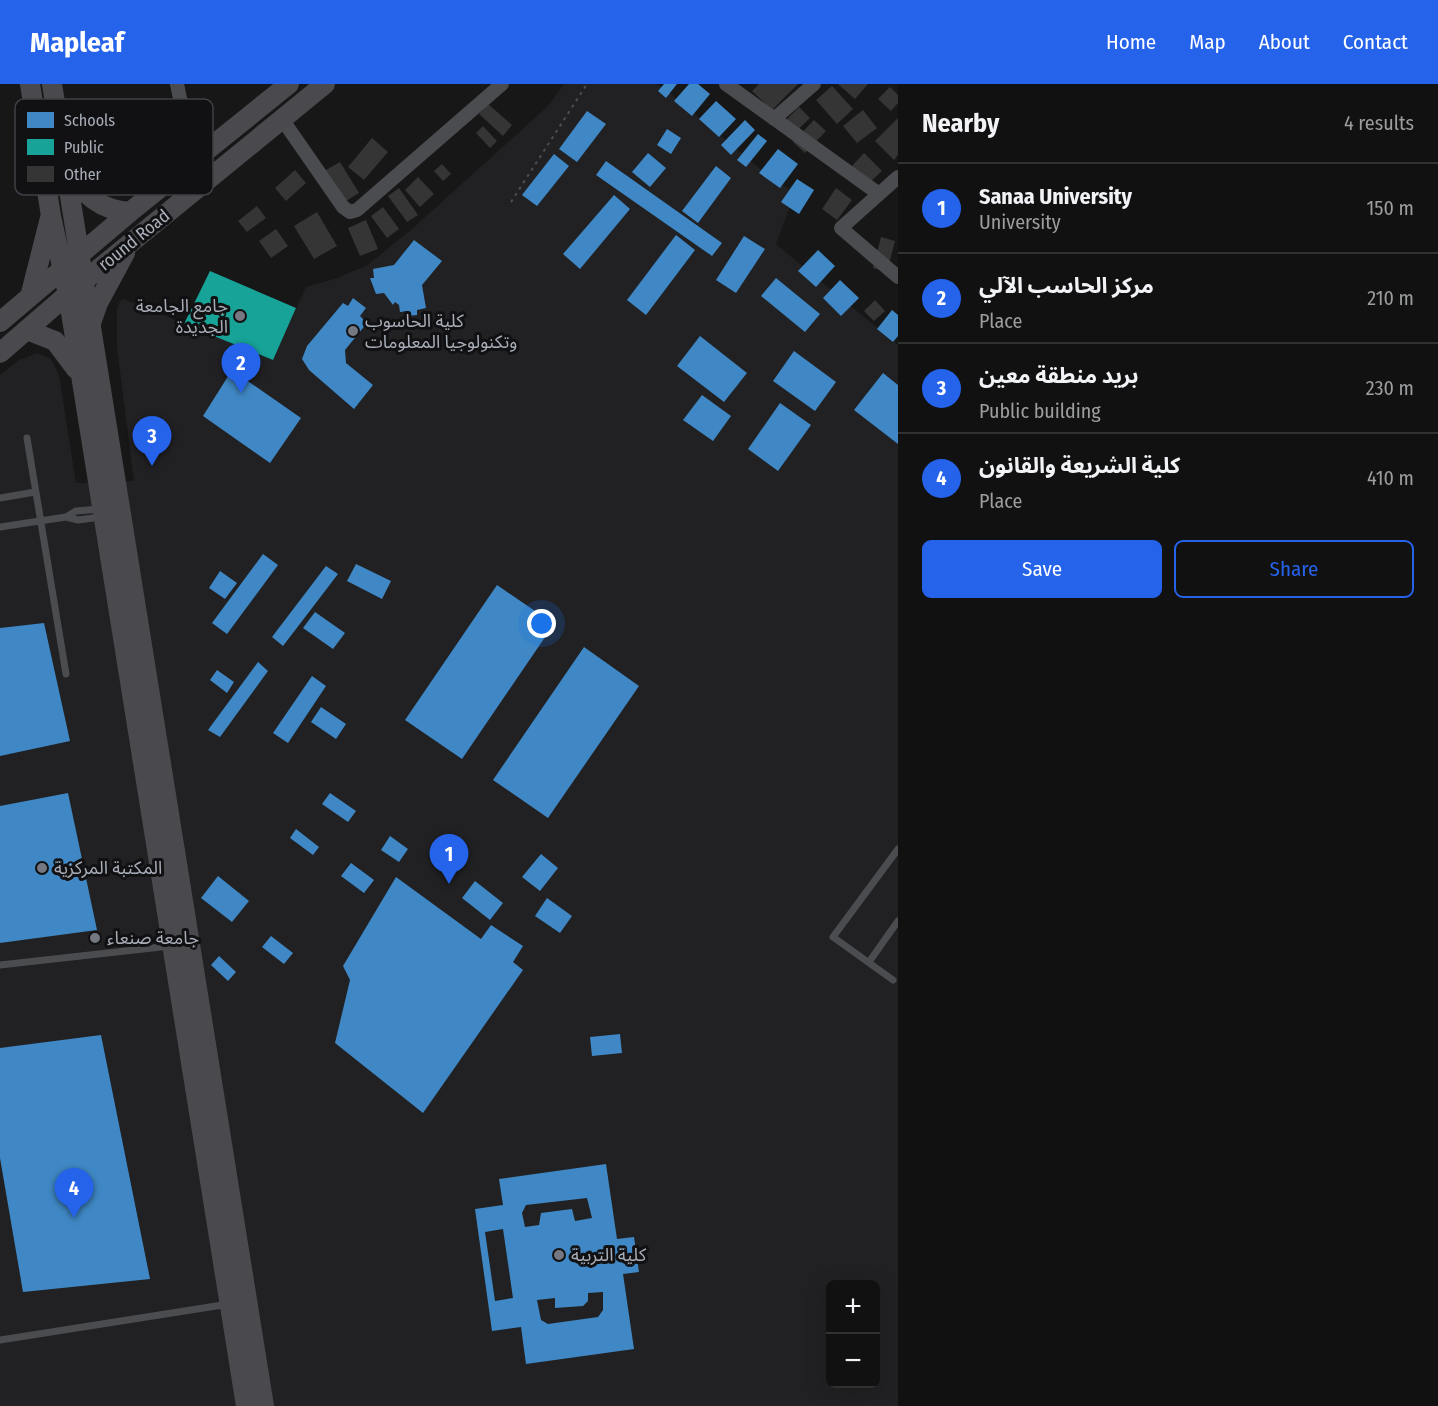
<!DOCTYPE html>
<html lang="en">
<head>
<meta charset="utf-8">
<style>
	body { margin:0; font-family:"Fira Sans Condensed","Noto Sans Arabic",sans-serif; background:#1e1f1f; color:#f1f3f6 }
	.controls { position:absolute; right:18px; bottom:18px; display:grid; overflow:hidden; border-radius:9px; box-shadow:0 6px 24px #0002 }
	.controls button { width:54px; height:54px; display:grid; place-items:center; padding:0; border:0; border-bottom:2px solid #303131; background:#111; color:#f1f3f6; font:30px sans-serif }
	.you { position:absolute; left:542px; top:540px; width:21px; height:21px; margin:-15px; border:4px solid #fff; border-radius:50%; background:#1a73e8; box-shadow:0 0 0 9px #1a73e833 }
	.badge { display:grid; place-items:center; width:39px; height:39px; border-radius:50%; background:#2563eb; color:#fff; font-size:20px; font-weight:700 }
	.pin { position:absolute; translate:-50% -50px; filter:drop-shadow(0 2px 3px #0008) }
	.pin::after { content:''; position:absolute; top:32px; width:21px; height:18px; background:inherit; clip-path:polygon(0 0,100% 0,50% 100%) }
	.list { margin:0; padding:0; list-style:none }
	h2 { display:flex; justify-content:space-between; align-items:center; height:78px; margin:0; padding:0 24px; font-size:26px }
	h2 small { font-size:20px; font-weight:400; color:#9c9d9f }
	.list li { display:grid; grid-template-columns:39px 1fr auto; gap:18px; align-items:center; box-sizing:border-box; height:90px; padding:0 24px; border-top:2px solid #303131 }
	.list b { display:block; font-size:22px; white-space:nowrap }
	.list p { margin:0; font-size:20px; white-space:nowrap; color:#9c9d9f }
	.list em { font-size:20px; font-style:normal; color:#9c9d9f }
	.actions { display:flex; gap:12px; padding:18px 24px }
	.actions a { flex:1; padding:14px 0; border:2px solid #2563eb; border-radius:9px; text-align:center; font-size:21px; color:#2563eb }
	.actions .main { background:#2563eb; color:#fff }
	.map { position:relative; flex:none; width:898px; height:1322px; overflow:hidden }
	header { display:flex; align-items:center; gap:36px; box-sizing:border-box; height:84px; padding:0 30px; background:#2563eb; color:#fff }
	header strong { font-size:28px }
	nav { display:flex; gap:33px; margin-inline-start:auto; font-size:21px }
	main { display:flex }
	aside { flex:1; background:#111 }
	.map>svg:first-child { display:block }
	.built { fill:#212123; fill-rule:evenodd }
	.schools { fill:#3f88c5; fill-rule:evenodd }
	.public { fill:#17a398 }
	.building { fill:#353536 }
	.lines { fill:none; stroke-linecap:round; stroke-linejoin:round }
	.path { stroke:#4d4e52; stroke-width:2; stroke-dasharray:3 4.5; stroke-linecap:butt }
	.lane { stroke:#4b4c50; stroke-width:7 }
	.street { stroke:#4b4c50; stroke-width:14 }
	.secondary { stroke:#4a4a4e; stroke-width:20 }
	.poi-dot { fill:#757880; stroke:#111113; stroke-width:2 }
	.labels { text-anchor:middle; stroke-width:6; stroke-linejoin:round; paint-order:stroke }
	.street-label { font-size:18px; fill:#a8adb8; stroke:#111113 }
	.poi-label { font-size:18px; fill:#a8adb8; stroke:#111113; text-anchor:start }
	.key { fill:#111113; stroke:#3e4045; stroke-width:1.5 }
	.key-label { font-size:16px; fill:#a8adb8 }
</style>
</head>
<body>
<header>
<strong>Mapleaf</strong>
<nav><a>Home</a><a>Map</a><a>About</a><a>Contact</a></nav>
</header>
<main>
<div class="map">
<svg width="898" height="1322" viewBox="0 0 898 1322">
	<rect width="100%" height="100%" fill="#171717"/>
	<path class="built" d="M564 0H656L664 4 766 90 795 109 776 160 898 261V1322H0V291L19 276 37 269 51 275 59 291 76 399 134 397 117 263V224L120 217 124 215 273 276 306 203 334 195 366 182 412 145 548 22ZM830 1200H876V1300H830Z"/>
	<path class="schools" d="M664 0H677L666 14 658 7Z
		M689 0H698L710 10 692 32 674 17Z
		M716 17 736 35 719 53 699 35Z
		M587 27 606 40 577 78 559 65Z
		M745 36 755 46 731 71 721 61Z
		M667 45 681 54 671 70 657 61Z
		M758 50 767 57 746 83 737 76Z
		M778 65 798 80 780 104 759 89Z
		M648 69 666 84 650 103 632 88Z
		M554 70 569 82 537 122 522 111Z
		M606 77 722 159 712 172 596 91Z
		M716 82 731 94 698 139 682 127Z
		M797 95 814 106 799 130 781 118Z
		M614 111 630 125 580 185 563 170Z
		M676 151 695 166 646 231 627 216Z
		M744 152 765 165 736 209 716 196Z
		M414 156 442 177 422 201 426 224 417 226V231L408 232V227L400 228 399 221 395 218 393 221 384 209 376 210 370 194H374L373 185 394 181Z
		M818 166 835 182 816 203 798 187Z
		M776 194 820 230 805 248 761 212Z
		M840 196 859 214 841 232 823 214Z
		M353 214 366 224 360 232 367 239 345 266 346 279 373 301 354 325 309 286 302 275 307 262 343 219 348 222Z
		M892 226 898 231V252L893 258 877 245Z
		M700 252 747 289 724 318 677 282Z
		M794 267 836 298 815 327 773 297Z
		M232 286 301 334 270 379 203 332Z
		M883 289 898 301V360L854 326Z
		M702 311 731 332 713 357 683 336Z
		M780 319 811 341 778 387 748 365Z
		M263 470 278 481 227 550 212 539Z
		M356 480 391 497 382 515 347 497Z
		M326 482 338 490 283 562 272 553Z
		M220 487 237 499 225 515 209 504Z
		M497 501 554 540 462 675 405 636Z
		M315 528 345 549 333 565 303 544Z
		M44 539 70 657 0 672V544Z
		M584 563 639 602 548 734 493 696Z
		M258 578 268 587 220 653 208 646Z
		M217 586 234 598 227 609 210 596Z
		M312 592 326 602 288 659 273 649Z
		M321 623 346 640 336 655 311 638Z
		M68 709 97 846 0 859V722Z
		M330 709 356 727 348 738 322 720Z
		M296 745 319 763 313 771 290 754Z
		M390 752 408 765 399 778 381 766Z
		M541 770 558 784 540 807 522 793Z
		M351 779 374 796 364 809 341 792Z
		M218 792 249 817 232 838 201 814Z
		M396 793 481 855 491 841 523 862 513 878 523 886 423 1029 335 959 350 896 343 882Z
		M475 797 503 819 490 836 462 814Z
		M547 814 572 832 560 849 535 832Z
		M271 852 293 869 284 880 262 863Z
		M219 872 236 888 228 897 211 881Z
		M620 950 622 969 592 972 590 953Z
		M101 951 150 1195 23 1208 0 1074V964Z
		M606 1080 617 1155 634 1153 639 1188 623 1190 634 1265 526 1280 521 1243 492 1247 475 1125 503 1121 499 1095ZM587 1114 592 1134 575 1137 572 1125 541 1129 539 1141 525 1143 522 1129 526 1121ZM503 1145 513 1214 495 1217 485 1148ZM603 1208V1226L598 1233 548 1240 541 1236 537 1216 555 1214V1224L583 1222 588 1217V1209Z"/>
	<path class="public" d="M210 187 296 224 273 276 184 240Z"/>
	<path class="building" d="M759 0H798L772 26 752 7Z
		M838 0H868L855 15Z
		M832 2 853 25 837 40 816 16Z
		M890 3 898 11V19L891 27 878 15Z
		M488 20 512 41 503 52 479 30Z
		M799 23 810 34 789 54 779 43Z
		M863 26 877 44 857 59 843 42Z
		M898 34V71L894 76 875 57Z
		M814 36 826 47 805 69 793 58Z
		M483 42 497 57 490 64 476 49Z
		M372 54 388 68 364 96 348 83Z
		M864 69 882 87 869 99 852 82Z
		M340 78 359 109 338 122 319 90Z
		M442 80 451 90 443 97 434 87Z
		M295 86 306 99 286 117 275 104Z
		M418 93 434 110 420 123 405 106Z
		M399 104 418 131 407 138 388 112Z
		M836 104 852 116 837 136 822 125Z
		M257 122 266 134 247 148 238 137Z
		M383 123 399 145 387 154 371 132Z
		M317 128 337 162 314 175 294 142Z
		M366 136 378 165 360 172 348 144Z
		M276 145 288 162 271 174 259 157Z
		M881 153 895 157 887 188 873 184Z
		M875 216 885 227 874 237 864 227Z"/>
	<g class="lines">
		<path class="path" d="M511 118 587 0"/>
		<path class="lane" d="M27 354 66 590
			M0 414 35 408
			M66 433 76 427 100 425
			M0 443 66 433 78 436 101 433
			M869 878 898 837
			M0 881 170 862
			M893 896 833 853 898 765
			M0 1256 229 1220"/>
		<path class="street" d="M177 0 193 77
			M726 0 879 110
			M282 35 343 123 350 128 357 126 502 0
			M774 35 814 0
			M898 93 841 144 898 193"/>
		<path class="secondary" d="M30 0 51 132 68 210 246 1322
			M52 0 264 1322
			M68 88C86 111 99 126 130 128
			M30 213 50 134
			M0 238 130 128 289 0
			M91 239 98 219 125 169
			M27 246 55 257 76 285
			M0 269 68 210 325 0"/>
	</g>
	<g class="poi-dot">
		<circle cx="240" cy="232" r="6"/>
		<circle cx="353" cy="247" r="6"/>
		<circle cx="42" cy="784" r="6"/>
		<circle cx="95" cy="854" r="6"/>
		<circle cx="559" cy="1171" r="6"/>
	</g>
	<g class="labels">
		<g class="street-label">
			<text transform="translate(134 156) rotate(-39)" y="6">round Road</text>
		</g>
		<g class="poi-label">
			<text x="228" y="228" text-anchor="end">جامع الجامعة<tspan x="228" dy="21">الجديدة</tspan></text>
			<text x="365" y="243">كلية الحاسوب<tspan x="365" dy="21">وتكنولوجيا المعلومات</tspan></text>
			<text x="54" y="790">المكتبة المركزية</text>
			<text x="107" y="860">جامعة صنعاء</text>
			<text x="571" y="1177">كلية التربية</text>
		</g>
	</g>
	<rect x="15" y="15" width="198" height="96" rx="9" class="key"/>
	<rect x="27" y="28" width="27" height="16" fill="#3f88c5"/>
	<rect x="27" y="55" width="27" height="16" fill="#17a398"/>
	<rect x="27" y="82" width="27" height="16" fill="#353536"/>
	<g class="key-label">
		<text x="64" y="42">Schools</text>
		<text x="64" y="69">Public</text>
		<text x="64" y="96">Other</text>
	</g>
</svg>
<div class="controls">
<button>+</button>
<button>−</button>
</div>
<div class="you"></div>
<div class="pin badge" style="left:449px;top:800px">1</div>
<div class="pin badge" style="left:241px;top:309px">2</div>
<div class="pin badge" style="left:152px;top:382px">3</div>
<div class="pin badge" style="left:74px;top:1134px">4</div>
</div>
<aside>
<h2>Nearby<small>4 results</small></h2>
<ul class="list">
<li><span class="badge">1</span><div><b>Sanaa University</b><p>University</p></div><em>150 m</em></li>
<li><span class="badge">2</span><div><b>مركز الحاسب الآلي</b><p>Place</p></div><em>210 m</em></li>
<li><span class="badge">3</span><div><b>بريد منطقة معين</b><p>Public building</p></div><em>230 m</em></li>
<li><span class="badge">4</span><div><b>كلية الشريعة والقانون</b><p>Place</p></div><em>410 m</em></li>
</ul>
<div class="actions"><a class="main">Save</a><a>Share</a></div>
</aside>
</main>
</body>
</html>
